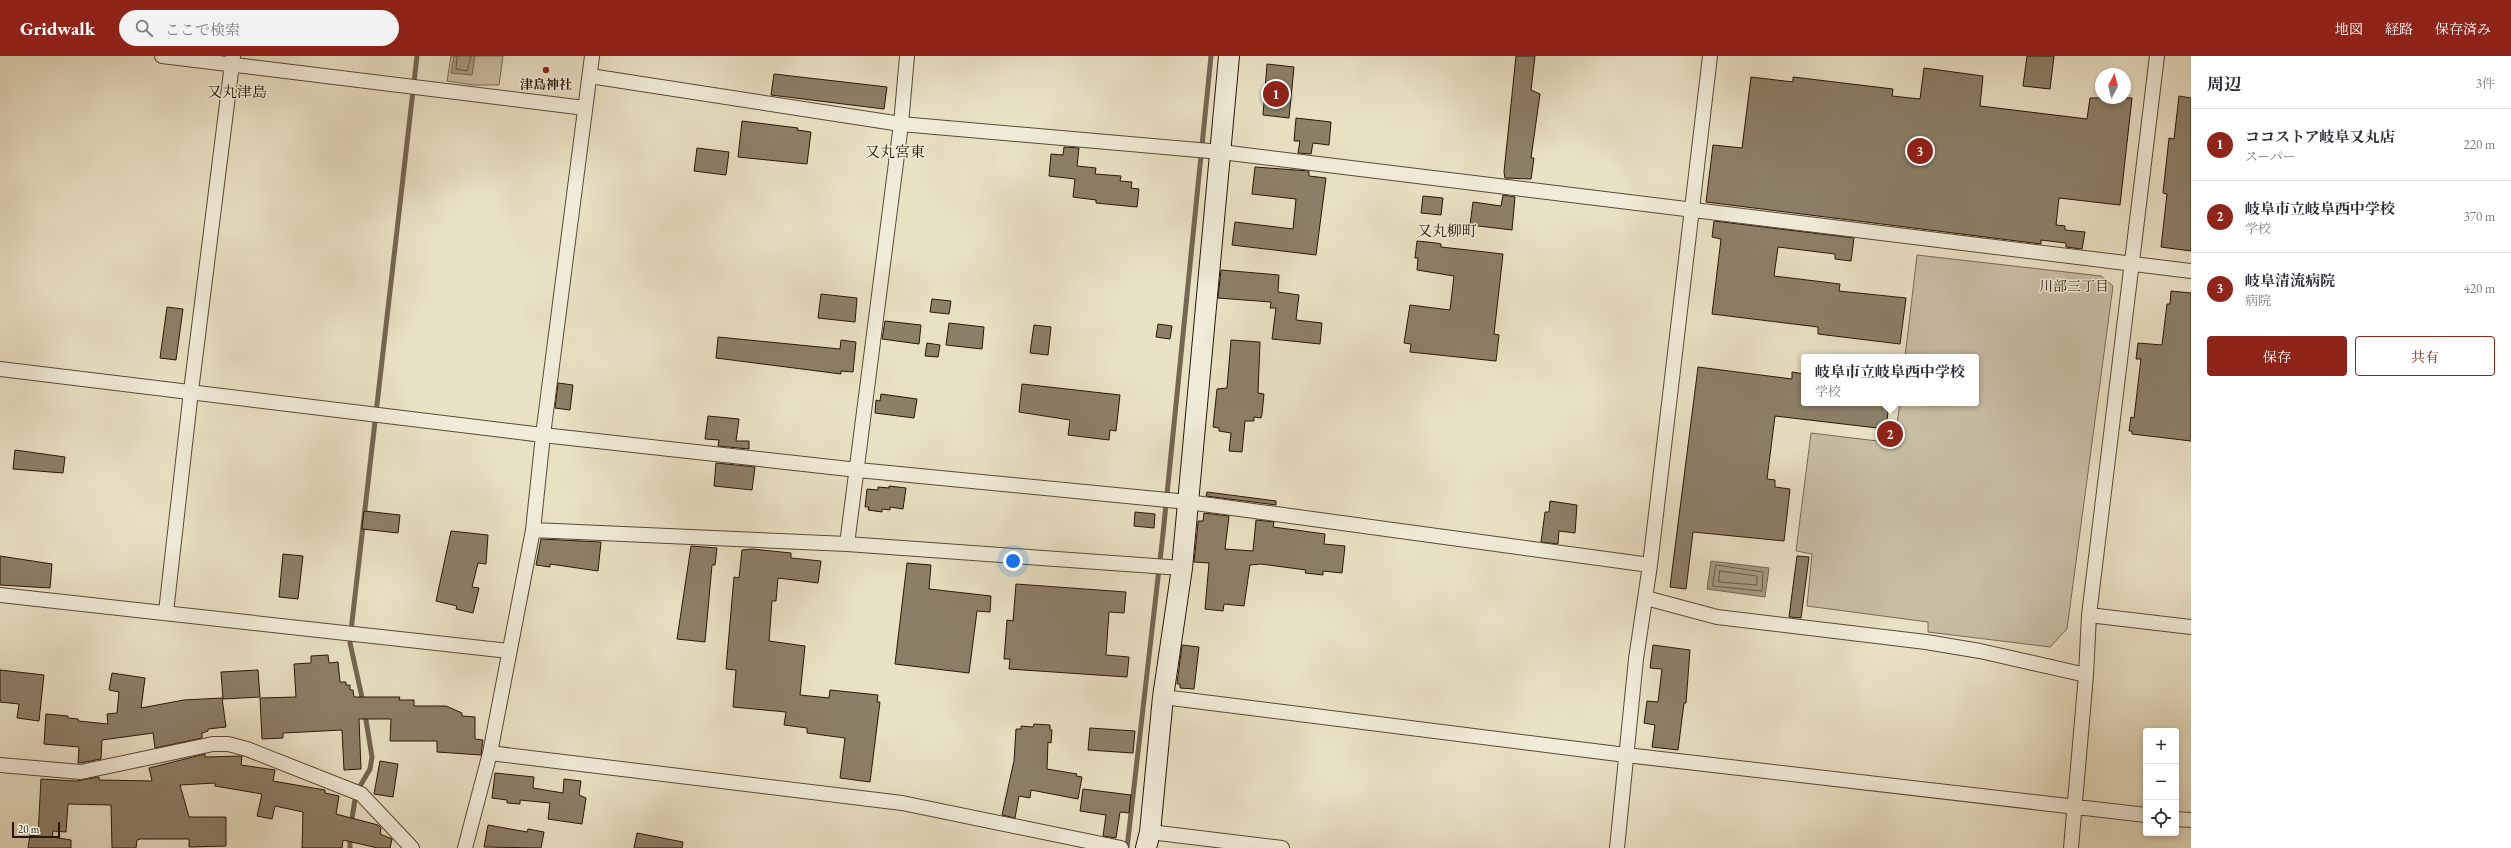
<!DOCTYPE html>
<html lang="ja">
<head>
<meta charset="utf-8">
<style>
	body { margin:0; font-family:"EB Garamond","Noto Serif JP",serif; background:#f2f2f3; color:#2b2b33 }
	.controls { position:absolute; right:12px; bottom:12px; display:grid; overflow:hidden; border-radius:4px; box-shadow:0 2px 6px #0003 }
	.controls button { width:36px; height:36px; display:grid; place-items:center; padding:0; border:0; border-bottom:1px solid #e1e1e2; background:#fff; color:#2b2b33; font:20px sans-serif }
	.compass { position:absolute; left:2095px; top:12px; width:36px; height:36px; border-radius:50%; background:#fff; box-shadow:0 2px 6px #0003; rotate:7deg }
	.scale { position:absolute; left:12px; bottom:10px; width:48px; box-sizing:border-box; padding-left:4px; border:2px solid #281605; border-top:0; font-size:11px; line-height:14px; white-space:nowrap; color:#281605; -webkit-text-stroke:3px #f1ecd9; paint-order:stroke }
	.you { position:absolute; left:1013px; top:505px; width:14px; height:14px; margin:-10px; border:3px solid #fff; border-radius:50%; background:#1a73e8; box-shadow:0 0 0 6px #1a73e833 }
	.badge { display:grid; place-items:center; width:26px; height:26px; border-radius:50%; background:#8f2418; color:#fff; font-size:13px; font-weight:700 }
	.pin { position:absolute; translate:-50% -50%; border:2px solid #fff; box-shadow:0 1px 4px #0006 }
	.popup { position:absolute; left:1801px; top:298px; width:178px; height:52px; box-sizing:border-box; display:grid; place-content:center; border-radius:4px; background:#fff; filter:drop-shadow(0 1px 3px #0005); font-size:13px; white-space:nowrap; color:#7c7c81 }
	.popup b { font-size:15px; color:#2b2b33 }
	.popup::after { content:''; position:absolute; left:50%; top:100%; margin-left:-8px; border:8px solid transparent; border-top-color:#fff }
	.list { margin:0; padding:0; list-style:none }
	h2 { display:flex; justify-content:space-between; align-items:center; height:52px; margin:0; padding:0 16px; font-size:17px }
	h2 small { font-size:13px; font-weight:400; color:#7c7c81 }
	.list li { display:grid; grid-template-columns:26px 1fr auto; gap:12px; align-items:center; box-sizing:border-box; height:72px; padding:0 16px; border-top:1px solid #e1e1e2 }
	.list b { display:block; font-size:15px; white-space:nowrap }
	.list p { margin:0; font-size:13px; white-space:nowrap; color:#7c7c81 }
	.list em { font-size:13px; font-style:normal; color:#7c7c81 }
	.actions { display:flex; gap:8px; padding:12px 16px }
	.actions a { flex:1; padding:9px 0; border:1px solid #8f2418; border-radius:4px; text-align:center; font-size:14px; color:#8f2418 }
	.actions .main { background:#8f2418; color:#fff }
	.icon { flex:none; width:22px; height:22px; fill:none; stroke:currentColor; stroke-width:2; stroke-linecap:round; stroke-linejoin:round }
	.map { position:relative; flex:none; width:2191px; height:792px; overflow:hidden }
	header { display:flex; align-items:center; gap:24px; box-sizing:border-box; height:56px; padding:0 20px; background:#8f2418; color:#fff }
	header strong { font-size:19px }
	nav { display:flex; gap:22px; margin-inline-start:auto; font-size:14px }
	.search { width:280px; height:36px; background:#f2f2f3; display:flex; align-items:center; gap:10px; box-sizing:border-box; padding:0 14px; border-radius:22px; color:#7c7c81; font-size:15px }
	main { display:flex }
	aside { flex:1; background:#fff }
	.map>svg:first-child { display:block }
	.green { fill:#c8bea4; stroke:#786a54 }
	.water { fill:#a79c83; stroke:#746651 }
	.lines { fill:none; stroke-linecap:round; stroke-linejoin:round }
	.shore { stroke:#685944; stroke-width:1 }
	.stream { stroke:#746651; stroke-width:5 }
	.building { fill:#8c8068; stroke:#281605 }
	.street-casing { stroke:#584935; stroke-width:16 }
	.secondary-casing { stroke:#281605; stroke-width:22 }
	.street { stroke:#f1ecd9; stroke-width:14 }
	.secondary { stroke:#f1ecd9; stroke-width:20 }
	.poi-dot { fill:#8f2418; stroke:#f1ecd9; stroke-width:1.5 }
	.labels { text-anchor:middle; stroke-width:3; stroke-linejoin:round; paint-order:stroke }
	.poi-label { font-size:13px; font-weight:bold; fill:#281605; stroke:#f1ecd9 }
	.neighbourhood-label { font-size:14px; fill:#281605; stroke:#f1ecd9 }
	.quarter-label { font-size:15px; fill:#281605; stroke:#f1ecd9 }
</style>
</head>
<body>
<header>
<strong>Gridwalk</strong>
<div class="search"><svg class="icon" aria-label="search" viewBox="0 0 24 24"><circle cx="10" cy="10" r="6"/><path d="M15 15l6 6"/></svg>ここで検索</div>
<nav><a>地図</a><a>経路</a><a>保存済み</a></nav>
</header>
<main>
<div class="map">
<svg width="2191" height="792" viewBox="0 0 2191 792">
	<rect width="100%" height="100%" fill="#e9e1c4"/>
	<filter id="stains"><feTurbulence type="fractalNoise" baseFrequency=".005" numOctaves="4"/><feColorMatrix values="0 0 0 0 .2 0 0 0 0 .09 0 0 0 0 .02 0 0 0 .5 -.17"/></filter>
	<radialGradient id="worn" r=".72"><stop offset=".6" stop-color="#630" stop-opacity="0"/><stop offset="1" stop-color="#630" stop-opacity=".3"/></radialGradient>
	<path class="green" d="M451 0H503L499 29H473L447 25Z
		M1917 199 2101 220 2113 230 2067 573 2050 591 1928 576V566L1807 550 1812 498 1796 495 1811 377 1894 387 1900 347H1976V301H1905Z"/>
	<path class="water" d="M454 0H475L472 19 451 17Z
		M1711 505 1769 512 1765 541 1707 533Z"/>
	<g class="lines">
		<path class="shore" d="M457 0 456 13 467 15 471 0
			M1716 509 1763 516 1762 535 1713 530Z
			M1720 515 1757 520V529L1719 526Z"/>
		<path class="stream" d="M363 646 350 587 352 566 417 0
			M351 769 356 737 370 713 372 701 365 658
			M350 792V781
			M1127 792 1163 478 1211 0"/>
	</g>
	<path class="building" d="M1516 0H1535L1531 34 1540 38 1531 102H1534L1531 123 1505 122 1504 116Z
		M2027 0H2054L2050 33 2023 30Z
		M1267 8 1294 11 1289 62 1263 59Z
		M1924 12 1983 20 1980 50 2087 63 2090 42H2132L2120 149 2059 142 2056 169 2065 170V174L2085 176 2082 193 2066 191V187L2041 184V188L1706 146 1713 89 1742 92 1751 21 1793 26V21L1893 33 1892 40 1920 43Z
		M774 18 887 31 884 53 771 39Z
		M2179 40 2191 42V195L2161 191 2167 138 2163 137 2169 82 2174 83Z
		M1296 62 1331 66 1329 89 1313 87 1311 98 1298 97 1300 85H1294Z
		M742 65 798 72 797 74 811 76 807 108 738 101Z
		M1064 91 1079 92 1077 110 1096 112 1095 118 1121 120 1120 125 1132 126 1131 132 1139 133 1137 151 1096 147V144L1073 141 1075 123 1049 120 1051 98 1063 99Z
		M697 92 729 96 726 119 694 115Z
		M1255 111 1309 115V120L1326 122 1316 199 1232 189 1235 166 1293 173 1296 143 1252 138Z
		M1503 139 1515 141 1512 174 1470 169 1473 146 1501 150Z
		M1423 140 1443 142 1441 159 1421 157Z
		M1714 165 1854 182 1851 205 1835 203V198L1778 191 1774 220 1840 228 1839 235 1906 242 1900 288 1818 278V271L1712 258 1721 183 1712 181Z
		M1417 185 1436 187 1441 188V191L1503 198 1494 278 1499 279 1496 305 1410 296 1411 288 1404 287 1410 249 1450 254 1454 220 1417 214 1418 202H1415Z
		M1221 214 1279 219 1278 236 1299 239 1296 264 1322 267 1320 288 1272 283 1276 252H1270L1271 246 1218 242Z
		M2171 235 2191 237V385L2132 378V375H2129L2131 361 2134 362 2141 303H2136L2138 287 2162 289 2167 248H2170Z
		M821 238 857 242 855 266 818 262Z
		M932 243 951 245 949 258 930 256Z
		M167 251 183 253 176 304 160 302Z
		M885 265 921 269 919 288 882 283Z
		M949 267 984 271 982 293 946 289Z
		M1158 268 1172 270 1170 283 1156 281Z
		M1034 269 1051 271 1048 299 1030 297Z
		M718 281 840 293 841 284 856 286 853 316 841 315V318L716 302Z
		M1231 284 1260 286 1258 337 1264 338 1262 358 1261 362 1254 361V365H1245L1242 396 1229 395 1231 377 1219 375V372L1213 371 1217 333 1227 332Z
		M927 287 940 289 938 301 925 300Z
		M1698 311 1792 323V316L1804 318V347H1889L1886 373 1775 360 1767 423 1775 424V431L1790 433 1784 485 1693 476 1686 533 1670 531Z
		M558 327 573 329 570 354 555 352Z
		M1022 328 1120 339 1116 375 1110 374 1109 384 1068 379 1070 364 1019 356Z
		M881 338 917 343 914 362 875 357 876 344 880 345Z
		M708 360 739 363 736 385H749V393L718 390 719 384 705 383Z
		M15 394 65 401 63 417 13 413Z
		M716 407 755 411 752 434 714 430Z
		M889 430 906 432 903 453 890 451V454L882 453V456L868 454 869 451H865L867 433 878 434V431L889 432Z
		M1207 436 1276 445V449L1206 440Z
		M1550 445 1577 449 1575 477 1559 475 1558 488 1541 486 1545 456H1549Z
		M364 455 400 459 398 477 362 473Z
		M1135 456 1155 458 1154 472 1134 470Z
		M1204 457 1229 460 1225 493 1253 495 1256 464 1274 466 1273 471 1325 478 1324 488 1345 490 1342 517 1323 515V519L1305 517 1306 514 1261 508 1250 509 1244 550 1224 548 1223 555 1205 553 1209 507 1194 506 1198 467V465H1203Z
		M451 475 488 479 486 508 478 507 472 531 479 532 473 557 456 553 457 550 436 545Z
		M541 483 601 486 598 515 550 508V511L536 509Z
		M691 490 717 492 715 509H712L705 586 677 583Z
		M752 493 791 497V502L821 505 818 527 778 522 776 545H772L769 585 805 590 800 639 829 642 830 634 878 639 877 646H880L870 726 840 722 845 682 807 677V672L784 669 786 656 733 651 736 614 726 613 734 521 739 522 742 494Z
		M283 498 303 500 298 543 279 541Z
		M0 500 52 508 50 532 0 529Z
		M1797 500 1809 501 1801 562 1789 561Z
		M907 507 931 509 929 533 991 540 990 556 977 555 969 617 895 608Z
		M1016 528 1126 536 1124 557 1109 556 1106 599 1129 601 1127 621 1009 613 1010 603H1004L1007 564 1013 565Z
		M1182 589 1199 591 1194 633 1180 632V628H1177Z
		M1653 589 1690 594 1686 647H1684L1678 694 1652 691 1655 669 1644 667 1647 645 1658 646 1662 613 1650 612Z
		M328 599 329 607 338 606 340 626H346V629H350V634H353L354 641H400L399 644H414V650H446L462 657V660L475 661V683L483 684 481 699 437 696V685H390L391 663H359L361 713 344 714 342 674 283 677V682L262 683 260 642 296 641 294 608 311 607V600Z
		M0 614 44 619 39 665 17 662 19 648 0 646Z
		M258 614 260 641 223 643 221 616Z
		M112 617 145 622 141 652 184 644 222 642 226 671 208 673V675L202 677V682L155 692 153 677 102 684 101 703 80 707H78L79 691 44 688 46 658 68 660V662L78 663V665L108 668 107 658 117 657 119 636 109 634Z
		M1034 668 1050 669V674H1052L1051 687 1048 686 1047 713 1077 718 1076 720 1082 721 1078 743 1031 734 1030 742 1019 740 1015 762 1002 759 1014 705 1016 673H1021V670L1033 671Z
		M1090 672 1135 675 1133 697 1088 694Z
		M205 698V701L242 700 241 709 275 714 273 725 325 734V737L339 740 336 758 378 769 381 772 380 778 392 783 390 792H378L343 784 342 792H302L303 756 275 750 272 763 257 760 262 738 215 730V727L180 729 189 761H226V790L189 791V783H140L137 784 136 792H112L111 749 68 748 66 776 53 775 52 781 71 784V792H28L30 779 38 780 41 723 76 725 99 721V724L152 725 149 712Z
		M380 705 398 708 393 741 374 738Z
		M495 717 534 721 533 732 563 737 564 723 581 725 579 739 586 742 582 768 548 763 550 747 520 744V748L507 747V744L492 742Z
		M1083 733 1131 739 1129 757 1120 756 1116 782 1103 780 1106 759 1080 755Z
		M488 769 527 776 528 773 544 776 541 792 484 791Z
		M637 777 683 786 682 792H634Z"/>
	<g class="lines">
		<g class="street-casing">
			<path id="street" d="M162 0 585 52
				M590 20 901 68 1221 96 2191 215
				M0 313 543 379 858 414 1188 446 1650 509
				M533 474 847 488 1182 512
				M847 488 901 68 907 0
				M0 539 509 595
				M1646 542 1717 561 1926 586 1980 595 2086 619
				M166 556 191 335 233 0
				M2089 559 2191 571
				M1163 641 1626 699 2146 759
				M490 697 902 747 1121 792
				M0 709 81 716 213 688H228L247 693 361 738 412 792
				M2176 763 2191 764
				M1150 776 1282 792
				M465 792 490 697 533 474 543 379 592 0
				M1617 792 1636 603 1650 509 1710 0
				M2071 792 2086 619 2089 559 2157 0"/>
		</g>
		<g class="secondary-casing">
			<path id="secondary" d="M1146 792 1150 776 1163 641 1182 512 1229 0"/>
		</g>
		<use href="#street" class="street"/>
		<use href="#secondary" class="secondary"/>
	</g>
	<circle class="poi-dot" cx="546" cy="14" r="4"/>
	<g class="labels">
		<g class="poi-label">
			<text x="546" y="33">津島神社</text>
		</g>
		<g class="neighbourhood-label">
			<text x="2074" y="235">川部三丁目</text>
		</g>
		<g class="quarter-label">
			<text x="237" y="41">又丸津島</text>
			<text x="895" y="101">又丸宮東</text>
			<text x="1447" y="180">又丸柳町</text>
		</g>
	</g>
	<rect width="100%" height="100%" filter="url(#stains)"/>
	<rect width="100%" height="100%" fill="url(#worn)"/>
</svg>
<div class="controls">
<button>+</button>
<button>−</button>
<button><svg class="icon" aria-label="locate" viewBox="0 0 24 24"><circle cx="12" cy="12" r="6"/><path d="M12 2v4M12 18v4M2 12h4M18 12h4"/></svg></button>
</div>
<svg class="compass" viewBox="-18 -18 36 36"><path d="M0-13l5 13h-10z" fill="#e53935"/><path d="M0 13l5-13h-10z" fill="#7c7c81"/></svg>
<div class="scale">20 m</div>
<div class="you"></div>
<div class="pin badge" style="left:1276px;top:38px">1</div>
<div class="pin badge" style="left:1890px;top:378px">2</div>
<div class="popup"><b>岐阜市立岐阜西中学校</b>学校</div>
<div class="pin badge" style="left:1920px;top:95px">3</div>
</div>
<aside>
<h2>周辺<small>3件</small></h2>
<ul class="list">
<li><span class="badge">1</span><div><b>ココストア岐阜又丸店</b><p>スーパー</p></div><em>220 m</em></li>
<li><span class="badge">2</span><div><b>岐阜市立岐阜西中学校</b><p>学校</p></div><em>370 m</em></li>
<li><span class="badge">3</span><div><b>岐阜清流病院</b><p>病院</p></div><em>420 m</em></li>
</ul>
<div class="actions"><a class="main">保存</a><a>共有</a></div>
</aside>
</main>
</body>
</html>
